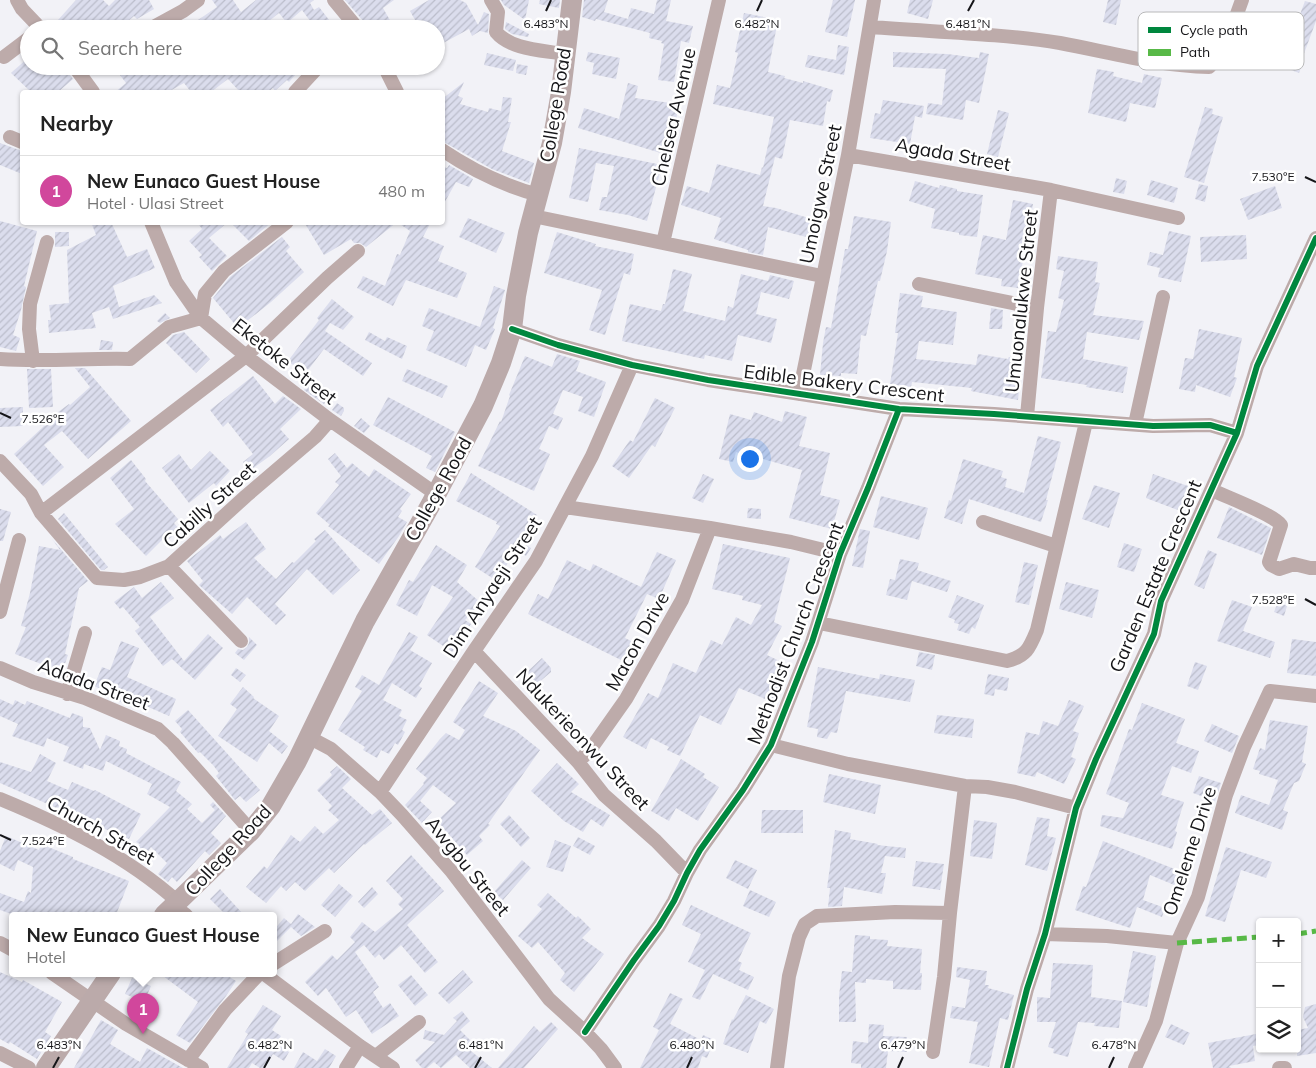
<!DOCTYPE html>
<html lang="en">
<head>
<meta charset="utf-8">
<style>
	body { margin:0; font-family:Mulish,sans-serif; background:#f2f2f2; color:#222 }
	.controls { position:absolute; right:15px; bottom:15px; display:grid; overflow:hidden; border-radius:5px; box-shadow:0 1px 4px #0004 }
	.controls button { width:45px; height:45px; display:grid; place-items:center; padding:0; border:0; border-bottom:1px solid #e0e0e0; background:#fff; color:#222; font:25px sans-serif }
	.you { position:absolute; left:749px; top:458px; width:18px; height:18px; margin:-12px; border:4px solid #fff; border-radius:50%; background:#1a73e8; box-shadow:0 0 0 8px #1a73e833 }
	.badge { display:grid; place-items:center; width:32px; height:32px; border-radius:50%; background:#d93025; color:#fff; font-size:16px; font-weight:700 }
	.pin { position:absolute; translate:-50% -41px; filter:drop-shadow(0 1px 2px #0008) }
	.pin::after { content:''; position:absolute; top:26px; width:18px; height:15px; background:inherit; clip-path:polygon(0 0,100% 0,50% 100%) }
	.popup { position:absolute; left:9px; top:912px; width:268px; height:65px; box-sizing:border-box; display:grid; place-content:center; border-radius:5px; background:#fff; filter:drop-shadow(0 1px 4px #0005); font-size:16px; white-space:nowrap; color:#767676 }
	.popup b { font-size:19px; color:#222 }
	.popup::after { content:''; position:absolute; left:50%; top:100%; margin-left:-10px; border:10px solid transparent; border-top-color:#fff }
	.list { margin:0; padding:0; list-style:none }
	h2 { display:flex; justify-content:space-between; align-items:center; height:65px; margin:0; padding:0 20px; font-size:21px }
	h2 small { font-size:16px; font-weight:400; color:#767676 }
	.list li { display:grid; grid-template-columns:32px 1fr auto; gap:15px; align-items:center; box-sizing:border-box; height:70px; padding:0 20px; border-top:1px solid #e0e0e0 }
	.list b { display:block; font-size:19px; white-space:nowrap }
	.list p { margin:0; font-size:16px; white-space:nowrap; color:#767676 }
	.list em { font-size:16px; font-style:normal; color:#767676 }
	.icon { flex:none; width:28px; height:28px; fill:none; stroke:currentColor; stroke-width:2; stroke-linecap:round; stroke-linejoin:round }
	.map { position:relative; flex:none; width:1316px; height:1068px; overflow:hidden }
	.search { position:absolute; background:#fff; box-shadow:0 1px 4px #0004; left:20px; top:20px; width:425px; height:55px; display:flex; align-items:center; gap:12px; box-sizing:border-box; padding:0 18px; border-radius:28px; color:#767676; font-size:19px }
	.panel { position:absolute; background:#fff; box-shadow:0 1px 4px #0004; left:20px; top:90px; width:425px; height:135px; border-radius:5px }
	.map>svg:first-child { display:block }
	.building { fill:url(#building-hatch) }
	.lines { fill:none; stroke-linecap:round; stroke-linejoin:round }
	.street { stroke:#bdabaa; stroke-width:14 }
	.secondary { stroke:#baa; stroke-width:20 }
	.quiet { stroke:#58b947; stroke-width:5; stroke-dasharray:10 5; stroke-linecap:butt }
	.cycleway-casing { stroke:#fff; stroke-width:9 }
	.cycleway { stroke:#00873e; stroke-width:6 }
	.ticks { fill:none; stroke:#161619; stroke-width:2 }
	.labels { text-anchor:middle; stroke-width:5; stroke-linejoin:round; paint-order:stroke }
	.street-label { font-size:19px; fill:#161619; stroke:#fff }
	.key { fill:#fff; stroke:#b9b9ba; stroke-width:1 }
	.key-label { font-size:14px; fill:#161619 }
	.ticks-label { font-size:12px; text-anchor:middle; fill:#161619; stroke:#fff; stroke-width:5; stroke-linejoin:round; paint-order:stroke }
</style>
</head>
<body>
<div class="map">
<svg width="1316" height="1068" viewBox="0 0 1316 1068">
	<defs>
		<pattern id="building-hatch" width="6" height="6" patternUnits="userSpaceOnUse" patternTransform="scale(1.25)"><rect width="6" height="6" fill="#dbdded"/><path d="M-1 1l2-2M0 6l6-6M5 7l2-2" fill="none" stroke="#bbbdcb"/></pattern>
	</defs>
	<rect width="100%" height="100%" fill="#f2f2f7"/>
	<path class="building" d="M76 0H103L109 6 115 0H149L154 9 137 19 134 16 119 29H67L58 20Z
		M212 0H233L241 12 256 0H314L310 3 314 10 319 7 333 25 328 29H316L302 10 287 23 279 13 259 29H203L198 20 217 7Z
		M345 0H394L383 8 395 29H367L365 23Z
		M429 0H460L466 3 478 25 484 12 489 14 488 33 480 31 472 36 469 29 436 47V29H399L415 20 410 11Z
		M501 0H529L525 20 504 5Z
		M540 0H560L559 8 539 4Z
		M584 0H608L604 12 628 19 631 8 654 14 657 0H671L666 21 693 26 689 43 681 41 674 82 658 80 664 44 661 43 662 41 649 38 650 33 596 19 595 21 582 17Z
		M833 0H855L847 37 825 32Z
		M910 0H933L928 19 907 13Z
		M1108 0H1121L1116 25 1103 22Z
		M1305 1 1316 4V21L1302 59 1304 60 1299 73 1283 67 1294 43 1298 45 1304 28 1296 25Z
		M744 13 778 20 768 72 785 76 784 78 803 83V81L833 90 830 102 827 101 823 126 790 120 782 159 775 157 763 206 776 208 815 220 810 238 768 227 763 255 748 252V250L714 239 721 218 681 205 687 186 709 193 717 164 760 175 762 167 763 168 774 117 713 104 717 85 730 88 738 53 735 52Z
		M1160 13 1191 20 1192 17 1218 23 1211 51 1206 58 1152 46Z
		M506 22 529 34 528 37 512 34 508 31 505 29Z
		M838 45 849 47 844 75 805 67 808 55 836 60Z
		M588 52 620 58 616 79 592 74 594 63 586 61Z
		M893 52 947 54 979 58 980 52 989 54 979 103 966 100 963 120 926 114 928 103 942 105 946 69 893 67Z
		M487 53 516 60 513 71 484 65Z
		M29 57V66H63L73 79 58 92H31L11 73Z
		M517 64 528 66 526 75 516 73Z
		M113 66H293L298 72 289 82 287 80 275 91 273 88 268 92H240L228 79 211 92H191L184 83 168 92H115L126 83Z
		M1097 69 1114 72 1113 76 1142 83 1144 74 1162 78 1155 108 1130 103 1126 122 1088 113Z
		M464 82 458 96 463 98 460 104 488 112 489 108 501 111 503 97 512 98 508 122H511L502 151 534 163 529 183 492 169 442 141V99Z
		M628 83 638 86 635 98 678 104 676 123 670 122 664 154 578 128 584 108 619 119Z
		M883 100 924 106 922 118 915 116 910 144 870 138 875 113 880 114Z
		M1205 107 1213 109 1212 114 1223 117 1204 183 1184 177Z
		M998 110 1009 113 998 157 987 154Z
		M0 143 22 151V174L0 165Z
		M579 148 662 165 647 221 628 215 599 210 602 197H607L614 166 596 163 588 202 569 198Z
		M449 165 473 179 469 187 456 182 442 207V166L447 168Z
		M1116 178 1127 181 1124 194 1113 192Z
		M820 179 829 181 823 209 813 207Z
		M1151 180 1178 188 1174 203 1147 195Z
		M915 181 939 188 940 185 957 189V191L983 195 977 237 959 235V233L931 228 935 209 909 201Z
		M1199 184 1208 186 1205 202 1195 199Z
		M1275 186 1282 208 1248 220 1240 199Z
		M1013 200 1033 204 1018 288 1001 286 1002 279 975 274 983 235 1006 240Z
		M854 216 891 222 887 251 880 281H878L866 336 861 335 857 374 841 373V376L820 375 823 343 826 327 831 328 845 249H848Z
		M468 218 505 233 496 253 459 237Z
		M0 221 37 231 24 286 26 287 21 310 13 335 20 338 16 351 0 347Z
		M91 222H111L127 257 147 249 155 268 113 286 119 307 154 295 162 303 113 319 109 307 92 313 96 328 49 333 48 320H51L49 305 69 303 67 250 96 235Z
		M197 222H228L209 238 227 256 212 271 199 257 202 255 189 241 202 229Z
		M230 222H272L249 241Z
		M304 222H397L366 247 360 243H354L351 239 324 255Z
		M397 222H431L423 237 444 246 438 261 467 273 457 298 406 280 393 306 357 288 363 276 385 286 397 254 400 255 410 231Z
		M1169 231 1191 236 1181 282 1158 277 1160 268 1147 265 1150 252 1163 255Z
		M55 232H69V246L55 247Z
		M557 232 596 244 595 246 634 254 630 275 624 273 605 335 589 330 602 290 544 273Z
		M1246 235 1247 259 1201 262 1200 237Z
		M282 237 290 247 286 251 304 272 271 302 238 328 213 298 230 277Z
		M1058 256 1098 262 1095 282 1100 283 1093 315 1144 321 1139 340 1087 332 1083 359 1128 367 1123 393 1086 387 1087 385 1041 378 1048 331 1056 332 1064 300 1058 298 1064 271 1056 269Z
		M673 269 692 274 683 311 725 321 728 306 733 308 741 274 768 281 770 275 794 281 789 299 761 292 756 314 777 319 771 343 738 335 732 361 705 355 704 359 622 341 630 304 661 311 663 304H665Z
		M494 286 505 290 493 328 495 329 486 350 475 345 466 367 426 350 434 331 422 326 429 308 480 327Z
		M900 293 923 296 921 307 957 312 953 345 919 341 916 359 976 365 978 354 1008 359 1009 357 1022 358 1018 400 971 391 972 388 912 382 911 387 890 384 898 333H895Z
		M332 299 354 317 343 330 330 323 325 331 372 363 363 376 324 349 305 374 288 361 319 320 317 318Z
		M991 308 1003 310 1002 329H989Z
		M165 313 170 318 160 323 157 321Z
		M1199 329 1242 338 1234 377 1237 378 1230 397 1196 385 1195 392 1179 389 1185 358 1193 359Z
		M184 332 210 359 196 373 166 343 173 335Z
		M369 332 385 341 387 337 407 346 402 359 365 340Z
		M101 340 113 342 112 350H99Z
		M557 354 580 361 576 371 606 382 594 417 578 411 583 397 563 390 553 414 563 418 558 430 549 426 539 449 550 454 534 491 478 466 500 421 501 422 510 396 509 395 525 356 552 367Z
		M75 368H85L131 421 88 459 62 431 44 445 64 467 43 486 14 454 44 426H39L69 404 70 405 90 387Z
		M27 369H51L53 407 29 408Z
		M407 369 448 386 442 398 402 381Z
		M253 376 275 404 283 396 301 409 280 429 289 439 270 456 249 471 243 462 253 454 228 422 223 427 210 410Z
		M310 380 331 394 324 404 304 390Z
		M388 397 455 432 435 472 426 468 432 456 373 425Z
		M655 398 675 408 655 447 652 445 629 478 612 466 630 440 633 442Z
		M337 403 344 408V411L341 416 332 410Z
		M23 407V426L0 427V408Z
		M785 411 807 417 799 446 830 453 820 495 840 500 832 529 789 518 802 470 756 457V459L736 452 733 462 719 459 730 414 751 420 754 412 782 422Z
		M361 418 370 426 364 433 354 426Z
		M1038 436 1061 442 1046 500H1048L1041 522 969 499 962 524 944 518 949 500 951 501 963 459 1003 471 1001 477 1007 479 1005 487 1024 493Z
		M210 451 230 471 216 486 214 483 189 503 162 468 179 454 191 470Z
		M335 453 347 468 352 463 369 477 374 469 411 494 400 509 402 511 398 517 407 522 399 536 379 564 328 526 330 525 316 513 339 485 335 482 341 476 328 459Z
		M131 460 146 479 145 481 178 519 174 523 180 530 167 541 164 538 146 556 115 524 134 509 110 478Z
		M471 473 537 515 520 541 531 548 526 556 516 549 497 581 475 567 500 526 496 524 497 522 456 501Z
		M703 474 714 479 703 503 692 498Z
		M1153 474 1191 487 1183 512 1146 498Z
		M1094 485 1120 493 1109 528 1082 519Z
		M881 496 928 508 919 540 873 527Z
		M1229 507 1271 528 1262 555 1217 538Z
		M748 508 761 509V519L747 518Z
		M0 509 11 512 3 541H0Z
		M64 513 108 567 104 570H101L58 519Z
		M246 522 266 549 254 558 276 579 292 562 294 563 316 541 314 539 325 530 360 570 333 595 307 569 275 604 286 615 276 625 247 597 232 614 199 585 203 581 187 561 220 535 223 539Z
		M860 529 870 531 863 568 852 566Z
		M52 539 88 581 79 588 65 654 68 655 62 672 15 654 26 627 21 626 30 593 39 546 60 550Z
		M1124 543 1142 549 1134 572 1117 567Z
		M723 544 790 558 774 622 782 626 767 655 790 666 772 702 739 688 721 725 700 715 680 756 667 750 669 747 651 738 646 749 623 737 648 693 658 698 673 663 696 673 711 640 722 645 736 617 751 625 762 605 742 600 743 596 712 589Z
		M436 545 467 565 457 582 481 603 465 620 471 624 452 652 427 635 453 597 432 585 417 616 396 605 409 580 413 582Z
		M1208 550 1217 554 1204 589 1194 585Z
		M657 552 676 560 659 599 647 594 625 638 633 642 623 661 528 614 538 594 548 599 567 560 590 571 593 564 641 587Z
		M900 559 919 563 917 570 951 581 947 592 912 581 907 600 886 595 890 579 895 580Z
		M1024 562 1038 565 1029 605 1015 602Z
		M161 582 174 598 150 617 184 661 208 634 223 648 195 680 172 659 163 666 135 631 140 627 123 607 120 609 114 602 134 587 142 598Z
		M1066 582 1099 590 1092 618 1059 609Z
		M957 595 984 605 975 629 972 627 969 634 957 630 959 624 954 623 955 620 948 617Z
		M1232 600 1252 607 1243 631 1275 642 1270 658 1217 641Z
		M1278 602 1287 606 1284 616 1274 612Z
		M409 632 418 637 410 650 432 663 419 686 422 688 416 698 392 683 383 700 402 710 399 716 407 720 402 730 405 732 398 745 395 743 389 754 381 750 377 758 363 750 365 747 338 730 362 691 355 687 362 675 379 685Z
		M249 637 257 645 244 660 235 653 238 649 243 650 247 647 249 643Z
		M1292 639 1316 642V676L1287 673Z
		M121 641 139 648 127 677 176 699 169 716 139 703V705L131 701 130 706 101 694 103 690 94 686 102 667 110 670Z
		M919 652 935 655 932 670 916 666Z
		M542 658 551 668V672L537 684 527 672Z
		M1195 662 1207 666 1198 690 1187 686Z
		M818 667 879 679 880 674 915 680 910 702 846 691 837 733 831 732 827 739 817 737 818 729 807 727Z
		M236 668 246 675 240 682 231 675Z
		M988 674 1009 678 1007 691 995 689 994 696 984 694Z
		M479 681 498 693 483 716 516 731 540 750 488 824 490 825 479 836 483 841 467 855 437 821 456 803 433 785 420 801 432 812 422 823 405 805 424 784 423 783 427 778 416 769 440 739 446 733 459 740 465 730 453 722Z
		M243 687 254 697 253 698 279 716 269 731 288 746 282 754 269 743 257 762 218 736 237 709 230 704Z
		M0 699 13 705 15 700 25 705 27 701 70 718 72 713 83 717V727L90 728 100 750 106 735 120 741 119 746 127 749 126 753 181 782 176 791 192 804 187 809 202 823 215 810 210 805 213 802 226 816 211 833 221 843 209 855 205 851 177 882 172 877 168 882 158 874 167 863 151 847 141 862 132 856 140 844 136 842 170 807 147 794 152 784 106 761 103 771 84 764 83 769 63 761 69 747 47 738 44 747 12 736 18 724 0 716Z
		M1069 700 1084 706 1073 731 1079 733 1071 757 1076 759 1064 784 1037 772 1035 777 1017 773 1026 732 1039 735 1043 721 1058 726Z
		M1142 703 1185 719 1176 743 1199 751 1191 773 1172 766 1161 795 1184 802 1175 831 1177 832 1172 849 1100 826 1102 815 1123 818 1129 803 1106 794 1129 729 1132 730Z
		M188 710 260 790 246 802 240 796 235 800 216 776 219 773 213 765 200 752 198 753 180 732 182 729 175 721Z
		M937 715 974 719 972 738 934 733Z
		M1270 720 1308 726 1302 762 1306 764 1299 781 1294 783 1283 810 1288 812 1282 830 1235 813 1241 795 1269 805 1278 780 1259 774 1260 771 1253 769 1260 748 1265 750Z
		M1212 724 1239 736 1232 753 1204 741Z
		M40 754 56 763 47 781 68 790 72 782 94 791 95 790 141 814 129 839 93 824 95 820 69 809 68 813 0 783V762L31 772Z
		M681 759 705 774 703 777 719 787 698 821 676 808 669 821 651 811Z
		M557 763 579 784 571 792 610 815 603 827 591 819 583 832 564 821 531 791Z
		M337 766 351 779 342 788 372 815 380 809 392 823 365 845 364 844 334 873 329 868 305 891 295 882 286 891 281 886 266 903 246 887 264 866 267 869 291 835 300 842 315 826 323 834 339 820 328 810 332 806 317 790 332 775 330 772Z
		M829 774 881 785 875 814 823 802Z
		M1199 776 1221 783 1215 801 1193 793Z
		M762 810H803V833H761Z
		M509 815 530 838 521 847 500 824Z
		M1037 817 1050 819 1047 836 1056 838 1047 871 1025 865Z
		M974 820 997 823 992 859 970 856Z
		M835 830 851 833 850 839 878 844 877 845 906 848 905 858 885 856 881 873H886L882 894 844 887 842 906 828 907 830 888H827Z
		M6 836 39 850 41 844 73 857V859L129 881 116 915H14L0 910V893L24 902 28 891 31 893 33 867 18 860 14 871 0 864V851Z
		M578 837 595 846 590 855 573 846Z
		M555 840 571 846 563 872 546 867Z
		M1103 841 1190 875 1184 889 1150 875 1143 900 1165 908 1162 917 1137 907 1130 928 1075 910 1083 886 1086 887Z
		M1226 847 1272 862 1266 878 1241 870 1225 922 1205 916Z
		M411 855 444 891 407 925 438 962 425 973 401 945 384 960 379 954 375 958 364 945 355 952 379 987 373 992 383 1008 390 1003 399 1016 372 1034 356 1010 346 1017 326 988 318 996 305 982 332 955 337 960 355 942 350 937 362 922 375 932 403 909 398 904 403 899 386 881Z
		M522 860 531 868 503 900 494 892Z
		M735 860 757 870 748 889 726 878Z
		M916 861 944 864 940 890 912 886Z
		M339 884 353 896 335 917 321 905Z
		M372 887 378 894 364 908 358 902Z
		M220 889 244 915H226L210 899Z
		M750 890 776 902 769 917 743 906Z
		M548 893 576 918 578 916 591 929 582 938 604 954 574 992 560 980 565 973 538 942 532 948 518 936 542 909 537 905Z
		M691 905 751 933 738 961 742 963 739 970 754 977 748 990 713 974 700 1000 692 997 705 970 688 962 701 934 682 925Z
		M298 914 315 927 301 936 291 927 273 945V931L284 918 291 924Z
		M855 935 870 936V939L888 940 887 946 922 949 920 973H922L921 990 893 989V981L866 979V983L855 982 856 1022H839V996L842 971 852 972Z
		M1133 951 1156 956 1147 1007 1123 1002Z
		M1053 963 1093 965 1091 997 1122 1001 1119 1028 1094 1026 1095 1023 1078 1022 1068 1057 1053 1053 1054 1049 1048 1047 1056 1022H1037V997L1050 998Z
		M957 967 987 971 985 985H989L988 988 1014 995 1008 1020 1000 1018 989 1067 969 1063 978 1022 950 1018 952 1006 965 1008 970 980 956 977Z
		M463 970 473 982 449 1004 438 993Z
		M0 972 22 982 23 980 62 1002 45 1032 51 1036 37 1059 10 1042 9 1044 0 1039Z
		M159 973H223L236 981 226 996 190 1043 176 1035 198 1002Z
		M411 975 428 995 415 1006 398 985Z
		M132 978 151 986 144 1002 125 994Z
		M670 993 683 999 670 1024 701 1040 703 1035 714 1040 707 1058 702 1056 698 1068H640L659 1030 653 1027Z
		M746 995 774 1009 766 1024 760 1021 748 1053 723 1044 732 1019 733 1020Z
		M1316 1004V1053L1297 1056V1030L1308 1028 1303 1017 1305 1007Z
		M263 1005 281 1016 272 1030 281 1036 276 1044 289 1052 284 1061 273 1054 265 1068H260L252 1063 249 1068H227L248 1034 245 1032Z
		M462 1011 470 1021 460 1030 471 1041 466 1047 492 1068H470L456 1055 441 1068 434 1062 427 1068H422L415 1060 435 1042 423 1039 425 1030 444 1035 457 1021 453 1018Z
		M101 1020 118 1030 110 1044 140 1062 147 1048 183 1068H74Z
		M551 1022 558 1029 524 1068H498L534 1026 540 1032Z
		M869 1024 884 1025 883 1036 907 1037V1052L888 1051 886 1068H861V1064L851 1063 853 1041 868 1043Z
		M1171 1024 1190 1033 1184 1045 1165 1037Z
		M1256 1034 1258 1045 1253 1046 1255 1061 1229 1066 1231 1068H1213L1208 1043Z
		M325 1049 336 1056 329 1068H294L303 1052 317 1061Z"/>
	<g class="lines">
		<path class="street" d="M17 0 22 9 41 29
			M334 0 358 29
			M491 0 498 12 496 32C511 50 542 50 564 54
			M871 27C933 32 997 33 1060 43 1109 52 1158 66 1209 67L1224 50 1242 0
			M150 29 183 11 198 0
			M4 57 29 38
			M74 66 93 92
			M384 66 397 92
			M295 92 319 66
			M10 137 22 142
			M442 150C472 170 504 186 539 195
			M848 155 1051 190 1178 218
			M533 216 822 276
			M151 222 176 282 201 318 246 356 330 420 436 494
			M663 243 719 0
			M919 284 1037 308
			M512 329 558 345 632 365 708 380 899 409 994 414 1153 426 1210 425 1237 433
			M0 359C43 362 87 358 130 359L169 327 201 318 205 294 224 271 287 222
			M33 361 29 329 30 304 47 242
			M799 394 848 155 874 0
			M1027 416 1037 308 1051 190
			M1135 424 1163 297
			M0 461 31 494 41 513 97 578 124 580 140 577 169 566 246 496 315 437 330 420
			M1212 490C1226 497 1273 514 1281 525L1269 562 1271 565 1279 569 1294 564 1310 568H1316
			M565 507 710 528 791 542 840 554
			M41 513 246 356 327 278 358 251
			M983 522 1056 546
			M169 566 241 641
			M0 612 19 540
			M819 623 1007 661C1027 656 1030 647 1037 630L1086 422
			M474 651 578 762 604 795 656 841 687 873
			M0 668 33 682 85 698 158 729 173 743 251 831
			M67 694 85 633
			M307 739 314 740 331 749 380 792 402 815 452 872 549 999 585 1032 601 1049 615 1068
			M771 745 848 764 965 786 987 787 1015 792 1076 808
			M578 762 590 750 626 699 682 600 710 528
			M380 792 474 651 536 561 592 456 632 365
			M0 799C63 825 127 856 178 902
			M174 906 186 915
			M1045 934 1107 936 1177 943
			M0 943 13 950
			M273 964 325 931
			M52 973 126 1024 202 1068
			M263 973 360 1046 393 1068
			M585 1032 634 960 659 926 674 901 687 873 700 850 743 790 771 745 812 642 840 554 868 488 899 409
			M933 1052 944 977 950 913 965 786
			M0 1053 29 1068
			M376 1056 419 1022
			M188 1060 225 1010 260 973
			M346 1068 360 1046
			M777 1068 789 976 799 937 805 924 817 916 895 912 950 913
			M1007 1068 1027 989 1045 934 1076 808 1096 759 1154 634 1161 601 1237 433 1257 366 1316 238
			M1135 1068 1156 1021 1177 943 1198 897 1226 795 1244 747 1270 691 1316 696
			M1279 1068H1285"/>
		<path class="secondary" d="M164 915 251 831 271 806 297 761 365 621 431 504 483 406 501 363 512 329 516 296 528 233 552 143 561 92 572 0
			M46 1068 111 973"/>
		<path class="quiet" d="M1297 934 1316 931
			M1177 943 1260 937"/>
		<g class="cycleway-casing">
			<path id="cycleway" d="M512 329 558 345 632 365 708 380 899 409 994 414 1153 426 1210 425 1237 433
				M585 1032 634 960 659 926 674 901 687 873 700 850 743 790 771 745 812 642 840 554 868 488 899 409
				M1007 1068 1027 989 1045 934 1076 808 1096 759 1154 634 1161 601 1237 433 1257 366 1316 238"/>
		</g>
		<use href="#cycleway" class="cycleway"/>
	</g>
	<path class="ticks" d="M546 11 551 0M757 11 762 0M968 11 974 0M1305 177 1316 182M0 413 11 418M1305 599 1316 605M0 835 11 840M53 1068 59 1057M264 1068 270 1057M475 1068 481 1057M687 1068 692 1057M898 1068 903 1057M1109 1068 1114 1057"/>
	<g class="labels">
		<g class="street-label">
			<text transform="translate(555 105) rotate(-81)" y="7">College Road</text>
			<text transform="translate(673 117) rotate(-77)" y="7">Chelsea Avenue</text>
			<text transform="translate(953 154) rotate(10)" y="7">Agada Street</text>
			<text transform="translate(820 194) rotate(-78)" y="7">Umoigwe Street</text>
			<text transform="translate(1021 301) rotate(-84)" y="7">Umuonalukwe Street</text>
			<text transform="translate(285 361) rotate(38)" y="7">Eketoke Street</text>
			<text transform="translate(844 383) rotate(7)" y="7">Edible Bakery Crescent</text>
			<text transform="translate(438 489) rotate(-61)" y="7">College Road</text>
			<text transform="translate(209 505) rotate(-42)" y="7">Cabilly Street</text>
			<text transform="translate(1155 576) rotate(-67)" y="7">Garden Estate Crescent</text>
			<text transform="translate(492 587) rotate(-57)" y="7">Dim Anyaeji Street</text>
			<text transform="translate(795 633) rotate(-69)" y="7">Methodist Church Crescent</text>
			<text transform="translate(637 641) rotate(-61)" y="7">Macon Drive</text>
			<text transform="translate(94 684) rotate(20)" y="7">Adada Street</text>
			<text transform="translate(583 739) rotate(47)" y="7">Ndukerieonwu Street</text>
			<text transform="translate(101 830) rotate(29)" y="7">Church Street</text>
			<text transform="translate(228 850) rotate(-47)" y="7">College Road</text>
			<text transform="translate(1189 851) rotate(-72)" y="7">Omeleme Drive</text>
			<text transform="translate(468 866) rotate(51)" y="7">Awgbu Street</text>
		</g>
	</g>
	<rect x="1138" y="12" width="166" height="58" rx="8" class="key"/>
	<rect x="1148" y="27" width="23" height="6" fill="#00873e"/>
	<rect x="1148" y="49" width="23" height="7" fill="#58b947"/>
	<g class="key-label">
		<text x="1180" y="35">Cycle path</text>
		<text x="1180" y="57">Path</text>
	</g>
	<g class="ticks-label">
		<text x="546" y="28">6.483°N</text>
		<text x="757" y="28">6.482°N</text>
		<text x="968" y="28">6.481°N</text>
		<text x="1273" y="181">7.530°E</text>
		<text x="43" y="423">7.526°E</text>
		<text x="1273" y="604">7.528°E</text>
		<text x="43" y="845">7.524°E</text>
		<text x="59" y="1049">6.483°N</text>
		<text x="270" y="1049">6.482°N</text>
		<text x="481" y="1049">6.481°N</text>
		<text x="692" y="1049">6.480°N</text>
		<text x="903" y="1049">6.479°N</text>
		<text x="1114" y="1049">6.478°N</text>
	</g>
</svg>
<div class="controls">
<button>+</button>
<button>−</button>
<button><svg class="icon" aria-label="layers" viewBox="0 0 24 24"><path d="M12 4l9 5-9 5-9-5zM3 14l9 5 9-5"/></svg></button>
</div>
<div class="you"></div>
<div class="pin badge" style="left:143px;top:1034px;background:#d1479c">1</div>
<div class="popup"><b>New Eunaco Guest House</b>Hotel</div>
<div class="search"><svg class="icon" aria-label="search" viewBox="0 0 24 24"><circle cx="10" cy="10" r="6"/><path d="M15 15l6 6"/></svg>Search here</div>
<section class="panel">
<h2>Nearby<small></small></h2>
<ul class="list">
<li><span class="badge" style="background:#d1479c">1</span><div><b>New Eunaco Guest House</b><p>Hotel · Ulasi Street</p></div><em>480 m</em></li>
</ul>
</section>
</div>
</body>
</html>
